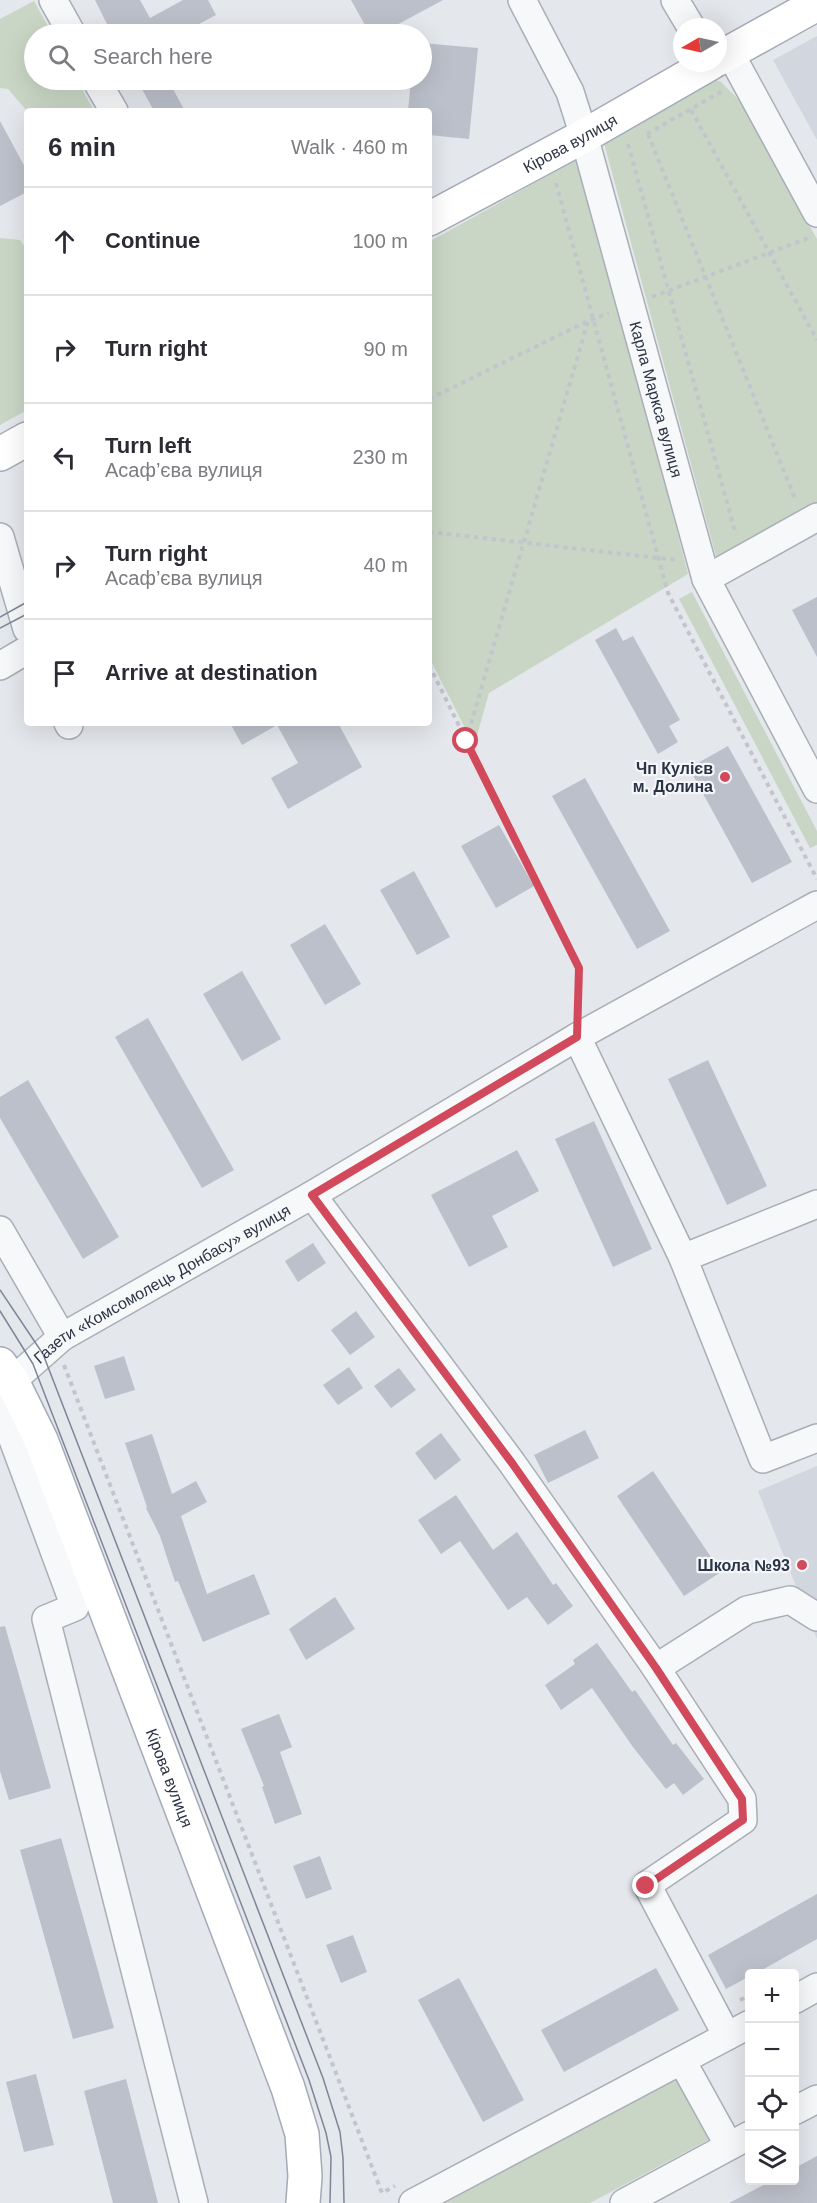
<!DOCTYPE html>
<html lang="en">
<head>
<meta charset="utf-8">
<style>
	body { margin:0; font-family:Helvetica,sans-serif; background:#f7f7f7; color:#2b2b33 }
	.controls { position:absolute; right:18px; bottom:18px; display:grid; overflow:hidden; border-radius:6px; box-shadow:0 6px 24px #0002 }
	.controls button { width:54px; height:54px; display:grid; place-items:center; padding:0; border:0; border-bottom:2px solid #e1e1e2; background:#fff; color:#2b2b33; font:30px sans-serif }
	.compass { position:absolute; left:673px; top:18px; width:54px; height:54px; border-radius:50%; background:#fff; box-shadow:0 6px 24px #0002; rotate:261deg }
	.stop { position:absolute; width:18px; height:18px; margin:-14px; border:4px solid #d1495b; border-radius:50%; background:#fff }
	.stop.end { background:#d1495b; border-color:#fff; box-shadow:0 2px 6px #0008 }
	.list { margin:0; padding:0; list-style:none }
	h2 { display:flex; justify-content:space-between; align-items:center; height:78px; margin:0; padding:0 24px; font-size:26px }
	h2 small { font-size:20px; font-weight:400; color:#7c7c81 }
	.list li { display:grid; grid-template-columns:39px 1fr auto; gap:18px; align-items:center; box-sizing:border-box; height:108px; padding:0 24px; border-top:2px solid #e1e1e2 }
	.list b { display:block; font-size:22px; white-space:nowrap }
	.list p { margin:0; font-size:20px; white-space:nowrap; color:#7c7c81 }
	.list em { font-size:20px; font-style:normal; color:#7c7c81 }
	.icon { flex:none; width:33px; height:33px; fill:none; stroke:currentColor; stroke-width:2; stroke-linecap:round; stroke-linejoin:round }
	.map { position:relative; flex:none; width:817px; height:2203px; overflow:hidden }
	.search { position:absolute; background:#fff; box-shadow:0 6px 24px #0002; left:24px; top:24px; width:408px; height:66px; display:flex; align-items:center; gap:15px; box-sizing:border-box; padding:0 21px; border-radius:33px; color:#7c7c81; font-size:22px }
	.panel { position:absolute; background:#fff; box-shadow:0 6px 24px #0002; left:24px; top:108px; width:408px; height:618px; border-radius:6px }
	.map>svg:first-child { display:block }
	.built { fill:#d2d6de }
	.green { fill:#c9d6c5 }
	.building { fill:#bbc0ca }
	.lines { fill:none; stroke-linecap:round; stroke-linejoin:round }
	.minor-casing { stroke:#a9aeb7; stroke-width:30 }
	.major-casing { stroke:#a3abb8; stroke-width:36 }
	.path { stroke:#c2c5cb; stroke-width:4; stroke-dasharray:4.5 4.5; stroke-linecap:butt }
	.minor { stroke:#f7f8fa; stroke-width:27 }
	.major { stroke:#fff; stroke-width:33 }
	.tram { stroke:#7d8696; stroke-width:1.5 }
	.route { stroke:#d1495b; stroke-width:8 }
	.poi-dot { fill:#d1495b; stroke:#f4f6f9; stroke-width:2 }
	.labels { text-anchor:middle; stroke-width:4.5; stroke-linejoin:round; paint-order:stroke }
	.street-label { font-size:16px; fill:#2b3445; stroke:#f4f6f9 }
	.poi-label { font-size:16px; font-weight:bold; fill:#2b3445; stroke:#f4f6f9; text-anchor:end }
</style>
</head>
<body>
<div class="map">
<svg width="817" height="2203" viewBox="0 0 817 2203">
	<rect width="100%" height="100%" fill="#e4e7ec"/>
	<path class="built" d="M817 36V140L773 60Z
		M817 1466V1639L758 1491Z"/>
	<path class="green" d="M34 1 52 34H34V80H77L94 111H27L8 89 0 88V19Z
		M715 80 721 82 740 101 817 239V504L717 560 604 143Z
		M581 157 688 574 489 693 474 746 429 657V242Z
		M0 238 20 240 27 250V410L0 425Z
		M692 592 817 831V845L810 848 679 599Z
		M678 2078 710 2139 590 2203H445Z"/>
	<path class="building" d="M95 0H140L150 18 183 0H208L216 15 180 34H112Z
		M351 0H443L380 34H370Z
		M422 43 478 48 469 139 429 135V111H408L411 80H422Z
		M137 80H168L185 111H154Z
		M0 121 27 171V192L0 206Z
		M817 597V657L792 610Z
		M616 628 623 641 633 636 680 720 669 726 678 742 658 754 595 640Z
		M230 723H338L362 767 288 809 271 778 298 763 277 725 242 745Z
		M728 746 792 862 752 883 689 768Z
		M585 778 670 931 637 949 552 796Z
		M499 825 534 886 496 908 461 846Z
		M414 871 450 937 417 955 380 890Z
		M325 924 361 984 325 1005 290 945Z
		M242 971 281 1039 242 1061 203 994Z
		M148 1018 234 1170 202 1188 115 1037Z
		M708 1060 767 1186 727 1205 668 1079Z
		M28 1080 119 1237 83 1259 0 1118V1097Z
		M594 1121 652 1249 613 1267 555 1139Z
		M517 1150 539 1191 492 1216 508 1247 469 1267 431 1195Z
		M313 1243 326 1263 298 1282 285 1261Z
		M356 1311 375 1337 350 1355 331 1330Z
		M124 1356 135 1390 105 1399 94 1366Z
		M349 1367 363 1388 338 1405 323 1385Z
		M399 1368 416 1390 391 1408 374 1386Z
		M585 1430 599 1458 548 1483 534 1455Z
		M441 1433 461 1460 435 1480 415 1453Z
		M152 1434 172 1494 196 1481 207 1502 181 1516 207 1594 254 1574 270 1614 203 1642 178 1581 175 1582 160 1536 146 1508 147 1507 125 1443Z
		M653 1471 721 1572 684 1596 617 1496Z
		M456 1495 493 1550 517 1532 553 1585 556 1583 573 1606 548 1625 527 1597 508 1610 460 1541 441 1554 418 1520Z
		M335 1597 355 1629 306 1660 289 1629Z
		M5 1626 51 1788 9 1800 0 1771V1627Z
		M597 1643 632 1692 635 1690 673 1745 676 1743 704 1779 683 1795 674 1783 666 1789 633 1747 592 1688 561 1710 545 1685 575 1664 573 1660Z
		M279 1714 292 1747 280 1752 302 1814 275 1824 262 1787 264 1786 241 1729Z
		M61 1838 114 2028 73 2039 20 1850Z
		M320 1856 332 1889 306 1899 293 1866Z
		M817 1894V1939L755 1974H750V1976L726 1989 708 1955Z
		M353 1935 367 1972 341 1983 326 1945Z
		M656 1968 679 2010 564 2072 541 2030Z
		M459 1978 524 2100 483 2122 418 2000Z
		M36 2074 54 2145 24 2152 6 2082Z
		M126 2079 158 2203H113L84 2091Z
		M817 2156V2203H729L771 2181H795V2168Z"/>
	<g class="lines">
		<g class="minor-casing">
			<g id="minor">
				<path d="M53 0 72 34"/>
				<path id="s1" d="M522 0 570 92 584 136 706 579 817 789"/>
				<path d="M675 0 691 27"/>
				<path d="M730 53 817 213"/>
				<path d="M96 80 114 111"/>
				<path d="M0 537 27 629"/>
				<path d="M706 579 817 517"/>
				<path d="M0 666 27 650"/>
				<path d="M68 723 69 725"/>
				<path d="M577 1037 683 1258"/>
				<path d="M312 1195 512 1463 656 1668 747 1610 790 1600 817 1617"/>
				<path d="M817 1204 683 1258 763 1459 817 1438"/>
				<path d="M0 1230 62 1337"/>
				<path id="s2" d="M0 1395 12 1381 62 1337 312 1195 577 1037 817 905"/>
				<path d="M0 1416 12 1437 75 1607 46 1619 194 2203"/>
				<path d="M656 1668 742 1799 743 1820 647 1885 727 2036"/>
				<path d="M794 2000 817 1987"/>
				<path d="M682 2061 729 2146"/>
				<path d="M794 2111 817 2099"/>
				<path d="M413 2203 750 2024"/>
				<path d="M624 2203 750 2135"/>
			</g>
		</g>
		<g class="major-casing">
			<g id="major">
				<path d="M718 59 817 4"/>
				<path id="s3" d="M429 219 584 136 711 63"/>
				<path d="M0 454 27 439"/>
				<path id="s4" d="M0 1364 12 1381 41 1440 288 2088 302 2134 305 2176 303 2203"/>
			</g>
		</g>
		<path class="path" d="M691 110 817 340
			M647 134 724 90
			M648 134 796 501
			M628 144 736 535
			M556 183 668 593 817 879
			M652 297 811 237
			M429 399 588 321 609 313
			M429 532 677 560
			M429 665 579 968 578 1011
			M466 741 588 321
			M64 1365 382 2193 395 2186
			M740 2000 750 1995"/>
		<use href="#minor" class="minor"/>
		<use href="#major" class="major"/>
		<path class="tram" d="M0 617 27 602
			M0 628 27 614
			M0 1290 43 1354 323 2078 340 2132 343 2158 344 2203
			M0 1311 33 1364 309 2080 326 2133 331 2157 330 2203"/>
	</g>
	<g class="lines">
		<path class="route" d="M466 741 579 968 577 1037 312 1195 512 1463 656 1668 742 1799 743 1820 646 1886"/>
	</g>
	<g class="poi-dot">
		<circle cx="725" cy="777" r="6"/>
		<circle cx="802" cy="1565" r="6"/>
	</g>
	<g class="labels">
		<g class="street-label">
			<text dy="6" stroke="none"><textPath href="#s3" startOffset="160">Кірова вулиця</textPath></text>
			<text dy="6" stroke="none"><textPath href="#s1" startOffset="423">Карла Маркса вулиця</textPath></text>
			<text dy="6" stroke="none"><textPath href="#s2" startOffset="198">Газети «Комсомолець Донбасу» вулиця</textPath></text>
			<text dy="6" stroke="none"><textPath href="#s4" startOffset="448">Кірова вулиця</textPath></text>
		</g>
		<g class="poi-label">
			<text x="713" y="774">Чп Кулієв<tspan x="713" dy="18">м. Долина</tspan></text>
			<text x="790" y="1571">Школа №93</text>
		</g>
	</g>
</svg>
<div class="controls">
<button>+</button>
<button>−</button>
<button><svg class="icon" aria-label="locate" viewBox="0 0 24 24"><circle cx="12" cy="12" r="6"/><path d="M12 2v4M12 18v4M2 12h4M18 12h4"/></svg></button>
<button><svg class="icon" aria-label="layers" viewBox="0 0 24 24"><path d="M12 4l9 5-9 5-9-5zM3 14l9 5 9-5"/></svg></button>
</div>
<svg class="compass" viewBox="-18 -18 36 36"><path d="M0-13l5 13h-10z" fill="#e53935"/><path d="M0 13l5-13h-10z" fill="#7c7c81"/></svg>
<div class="stop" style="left:466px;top:741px"></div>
<div class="stop end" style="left:646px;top:1886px"></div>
<div class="search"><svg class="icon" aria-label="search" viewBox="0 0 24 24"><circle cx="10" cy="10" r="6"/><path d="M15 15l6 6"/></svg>Search here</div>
<section class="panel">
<h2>6 min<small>Walk · 460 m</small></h2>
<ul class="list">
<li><svg class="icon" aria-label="ahead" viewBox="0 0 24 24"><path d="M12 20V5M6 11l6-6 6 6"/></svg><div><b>Continue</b></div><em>100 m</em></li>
<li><svg class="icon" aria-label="right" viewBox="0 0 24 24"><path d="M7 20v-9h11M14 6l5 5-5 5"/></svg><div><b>Turn right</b></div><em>90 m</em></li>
<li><svg class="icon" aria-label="left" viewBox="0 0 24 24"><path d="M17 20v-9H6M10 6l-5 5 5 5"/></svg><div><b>Turn left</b><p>Асаф’єва вулиця</p></div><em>230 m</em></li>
<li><svg class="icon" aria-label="right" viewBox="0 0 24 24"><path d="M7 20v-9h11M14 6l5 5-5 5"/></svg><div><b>Turn right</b><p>Асаф’єва вулиця</p></div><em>40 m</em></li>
<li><svg class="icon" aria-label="arrive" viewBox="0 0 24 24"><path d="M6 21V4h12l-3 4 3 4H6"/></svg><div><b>Arrive at destination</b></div></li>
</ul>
</section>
</div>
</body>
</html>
